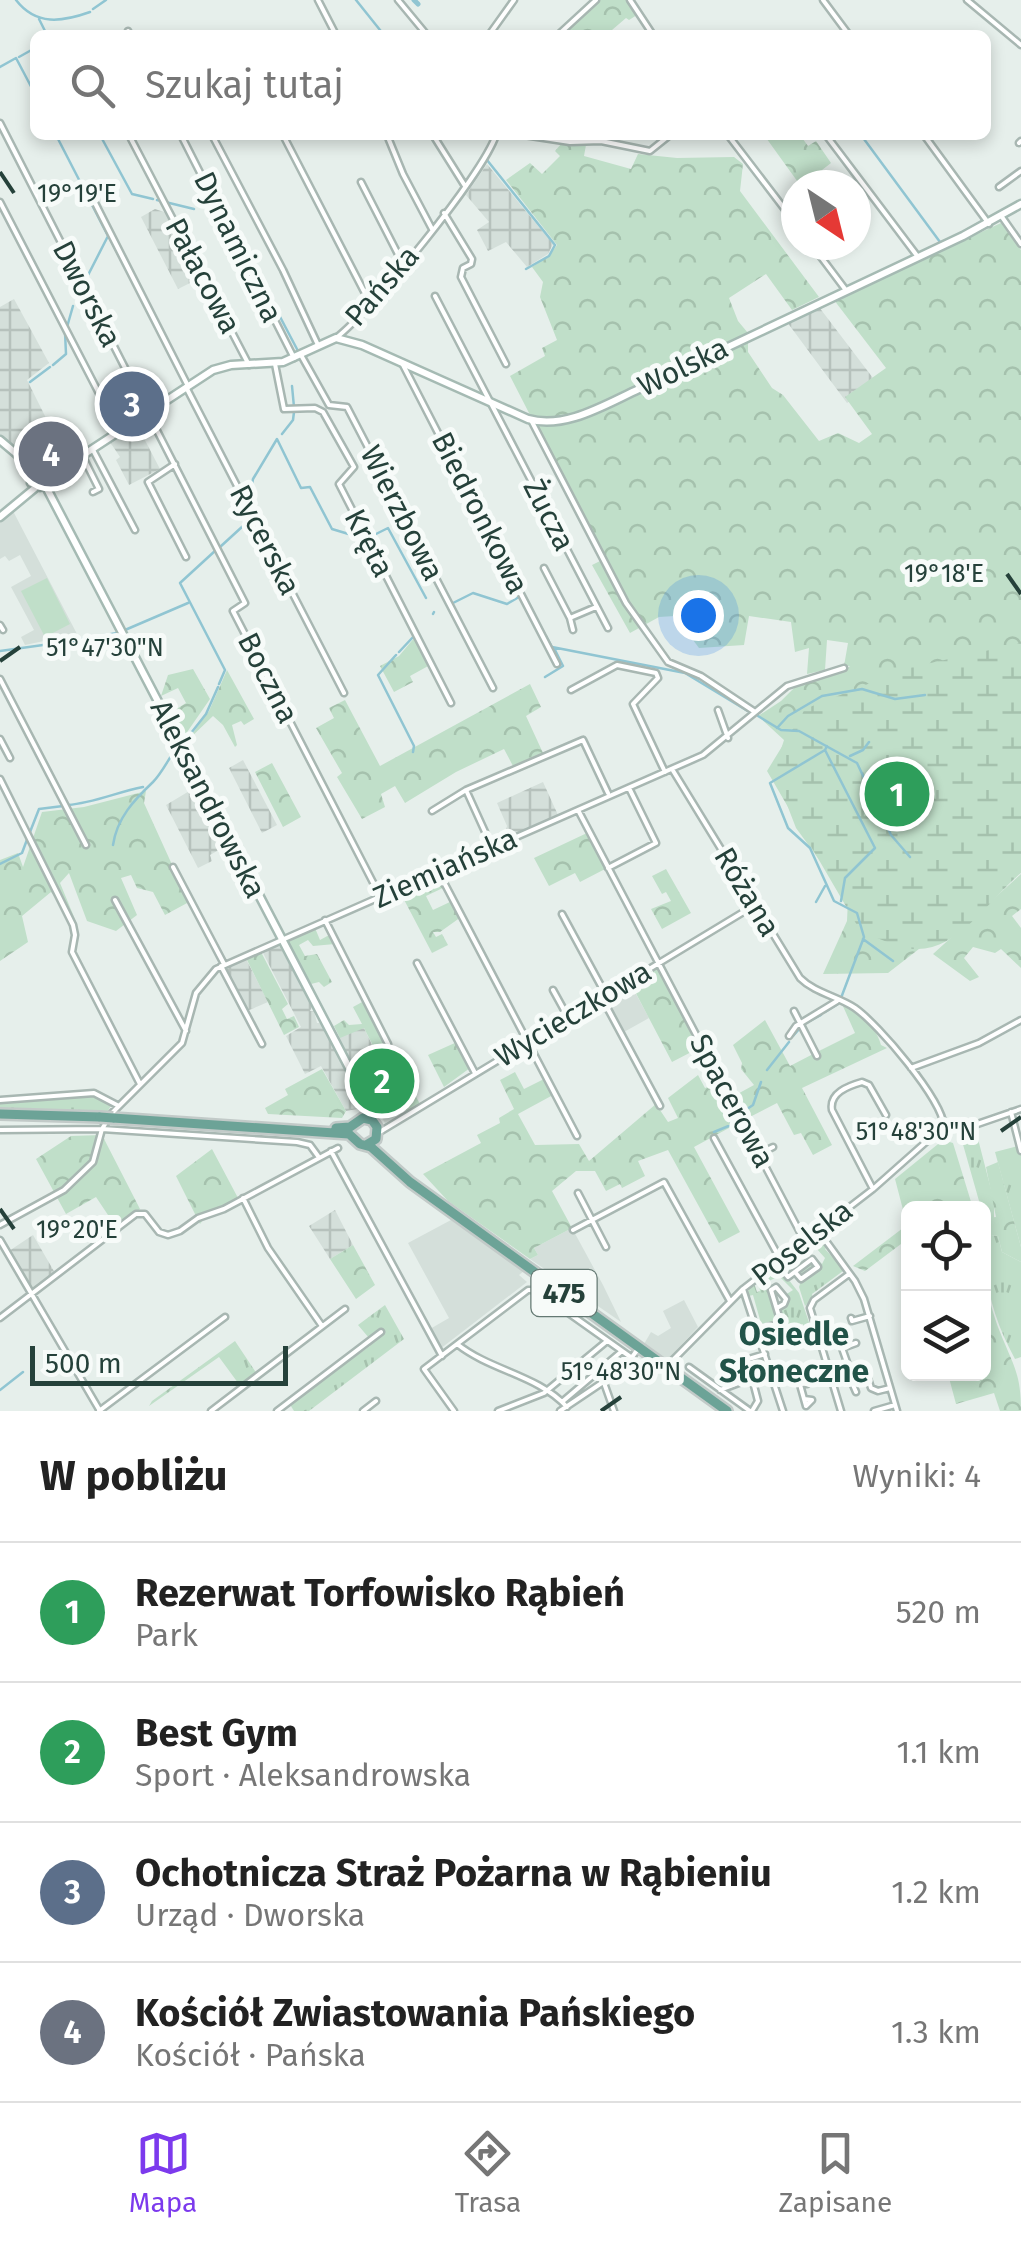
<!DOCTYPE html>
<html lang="pl">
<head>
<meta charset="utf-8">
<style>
	body { margin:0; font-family:"Fira Sans",sans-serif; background:#f6f6f6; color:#222 }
	.controls { position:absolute; right:30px; bottom:30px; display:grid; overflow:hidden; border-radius:15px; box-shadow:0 5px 15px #0003 }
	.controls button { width:90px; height:90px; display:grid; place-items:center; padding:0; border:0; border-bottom:2px solid #e0e0e0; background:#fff; color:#222; font:50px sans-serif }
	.compass { position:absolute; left:781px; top:170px; width:90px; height:90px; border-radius:50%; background:#fff; box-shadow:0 5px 15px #0003; rotate:145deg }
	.scale { position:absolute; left:30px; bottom:25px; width:258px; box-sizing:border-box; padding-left:10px; border:5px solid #25413a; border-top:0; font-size:28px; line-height:35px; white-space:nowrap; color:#25413a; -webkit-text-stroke:8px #f7fbf9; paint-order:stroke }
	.you { position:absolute; left:698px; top:615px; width:35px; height:35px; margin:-25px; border:8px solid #fff; border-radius:50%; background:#1a73e8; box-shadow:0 0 0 15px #1a73e833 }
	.badge { display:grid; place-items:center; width:65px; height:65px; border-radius:50%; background:#7c3aed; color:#fff; font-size:32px; font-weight:700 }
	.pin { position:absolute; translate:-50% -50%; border:5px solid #fff; box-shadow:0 2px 10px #0006 }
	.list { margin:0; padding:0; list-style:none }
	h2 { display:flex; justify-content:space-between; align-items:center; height:130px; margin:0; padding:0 40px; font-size:42px }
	h2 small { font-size:32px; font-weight:400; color:#767676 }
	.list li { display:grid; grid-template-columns:65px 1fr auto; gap:30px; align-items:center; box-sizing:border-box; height:140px; padding:0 40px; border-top:2px solid #e0e0e0 }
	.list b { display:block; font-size:38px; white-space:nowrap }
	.list p { margin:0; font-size:32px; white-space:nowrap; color:#767676 }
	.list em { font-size:32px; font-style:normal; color:#767676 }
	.icon { flex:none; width:55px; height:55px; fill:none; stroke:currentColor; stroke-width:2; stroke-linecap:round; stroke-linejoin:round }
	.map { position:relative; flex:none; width:1021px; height:1411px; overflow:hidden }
	.search { position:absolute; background:#fff; box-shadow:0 5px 15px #0003; left:30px; right:30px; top:30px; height:110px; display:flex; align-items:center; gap:25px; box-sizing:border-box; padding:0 35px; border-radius:15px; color:#767676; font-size:38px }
	.sheet { height:690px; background:#fff }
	nav { display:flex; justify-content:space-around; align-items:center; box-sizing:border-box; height:140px; border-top:2px solid #e0e0e0; background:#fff; font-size:28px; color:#767676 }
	nav a { display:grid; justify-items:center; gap:5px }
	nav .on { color:#7c3aed }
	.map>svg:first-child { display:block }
	.built { fill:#d4dfda }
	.industrial { fill:url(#industrial-grid) }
	.grass { fill:url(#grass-tufts) }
	.forest { fill:url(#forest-crowns) }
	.wetland { fill:url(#wetland-marsh) }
	.pitch { fill:#c0dfc9 }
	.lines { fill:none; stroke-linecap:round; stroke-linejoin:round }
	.stream { stroke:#90c5d2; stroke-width:2.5 }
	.canal { stroke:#90c5d2; stroke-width:5 }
	.street-casing { stroke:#a8b7b2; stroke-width:9 }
	.secondary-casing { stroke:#a5bab3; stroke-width:11 }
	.primary-casing { stroke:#c2cac8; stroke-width:14 }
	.street { stroke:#fff; stroke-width:4 }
	.secondary { stroke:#fff; stroke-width:6 }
	.primary { stroke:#6ca397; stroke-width:9 }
	.primary-bridge-casing { stroke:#c2cac8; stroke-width:14; stroke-linecap:butt }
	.primary-bridge { stroke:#6ca397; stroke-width:9 }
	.ticks { fill:none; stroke:#25413a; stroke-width:4 }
	.labels { text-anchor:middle; stroke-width:10; stroke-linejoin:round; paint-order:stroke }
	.shield { fill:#f7fbf9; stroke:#647973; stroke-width:2.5 }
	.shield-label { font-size:28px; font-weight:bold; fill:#25413a }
	.street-label { font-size:30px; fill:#25413a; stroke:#f7fbf9 }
	.neighbourhood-label { font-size:32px; font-weight:bold; fill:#215348; stroke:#f7fbf9 }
	.ticks-label { font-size:25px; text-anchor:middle; fill:#25413a; stroke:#f7fbf9; stroke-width:10; stroke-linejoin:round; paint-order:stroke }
</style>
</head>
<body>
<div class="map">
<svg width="1021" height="1411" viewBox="0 0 1021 1411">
	<defs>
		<pattern id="industrial-grid" width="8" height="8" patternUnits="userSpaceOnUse" patternTransform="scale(2.5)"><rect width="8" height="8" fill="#d4dfda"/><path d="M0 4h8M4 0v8" fill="none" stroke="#b6c1bc"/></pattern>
		<pattern id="grass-tufts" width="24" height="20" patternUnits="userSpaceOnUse" patternTransform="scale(2.5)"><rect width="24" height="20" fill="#c0dfc9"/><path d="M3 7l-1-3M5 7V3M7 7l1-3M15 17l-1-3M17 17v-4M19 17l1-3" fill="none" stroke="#a5c1ad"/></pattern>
		<pattern id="forest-crowns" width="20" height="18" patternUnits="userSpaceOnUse" patternTransform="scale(2.5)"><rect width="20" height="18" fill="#c0dfc9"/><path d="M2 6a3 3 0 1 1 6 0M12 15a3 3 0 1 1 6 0" fill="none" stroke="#a5c1ad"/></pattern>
		<pattern id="wetland-marsh" width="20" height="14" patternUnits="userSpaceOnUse" patternTransform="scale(2.5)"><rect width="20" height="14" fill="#c0dfc9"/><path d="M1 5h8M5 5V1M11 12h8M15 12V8" fill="none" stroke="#a5c1ad"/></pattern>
	</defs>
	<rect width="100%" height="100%" fill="#e6efeb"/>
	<path class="built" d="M13 511 77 634 25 645 21 637 34 630 11 587 31 576 20 555 9 561 5 556 0 559V522Z
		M630 983 649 1018 624 1032 606 999Z
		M384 1069 407 1113 385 1123 361 1080Z
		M451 1220 524 1271 519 1275 527 1282 440 1349 430 1329 449 1318 408 1243Z
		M572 1228 603 1285 621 1322 530 1259 538 1255 534 1248Z
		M684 1300 698 1327 667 1360 644 1344 651 1332 658 1336 671 1328 663 1311Z"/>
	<path class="industrial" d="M487 164 553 244 548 254 527 267 506 242 488 251 477 230 489 222 466 195Z
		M155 209 167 213 200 278 178 289 141 217Z
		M14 299 49 363 27 380 54 434 21 453 0 435V307Z
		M819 307 876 382 847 403 787 322Z
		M136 423 160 469 129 485 116 460 120 457 110 442Z
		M243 760 277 825 262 833 229 768Z
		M543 782 558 815 502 839 507 826 497 803Z
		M196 787 226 846 210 855 212 861 198 868 166 805Z
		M275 945 280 947 312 1007 310 1011H314L317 1023H321L345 1070 355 1092 357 1109 346 1111 321 1066 305 1074 286 1036 301 1027 262 951Z
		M245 957 268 1002 247 1011 224 968Z
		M362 1024 384 1069 361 1080 338 1037Z
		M335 1210 353 1245 330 1259 309 1226Z
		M33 1235 55 1273 32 1290 9 1251Z"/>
	<path class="grass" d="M94 1095 112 1104 106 1114 0 1111V1102Z
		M1014 1120 1021 1151V1247L995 1152 1018 1146 1011 1121Z
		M977 1135 994 1201V1219L984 1220V1208H981L962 1141Z
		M816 1234 828 1246 825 1249 846 1272 843 1271 812 1294 813 1299 805 1306 799 1287 802 1278 797 1272 812 1261 816 1266 808 1275 820 1266 813 1259 814 1256 822 1264 825 1258 816 1248 812 1251 809 1248 788 1265 790 1270 799 1264 801 1266 790 1273 780 1265Z
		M984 1234 998 1236 1002 1252 1021 1262V1357L1015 1359C992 1316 984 1283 984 1234Z
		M778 1266 799 1293 811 1328H814L816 1332 804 1336 803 1324 779 1331 776 1333 781 1343 771 1346 763 1330 788 1322H782L778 1310 789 1298 785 1295 793 1290 779 1276 763 1284 766 1289 775 1285 769 1291 779 1320 762 1327 753 1295 749 1296 748 1291 754 1283 757 1292 760 1291 758 1278 762 1280Z
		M385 1305 404 1339 309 1411H294L289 1403 370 1346 369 1338 358 1325Z
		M235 1341 257 1374 241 1387 219 1357 149 1406 152 1401Z"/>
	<path class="forest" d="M592 0H627L637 15 629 20 626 18 612 30 615 35H562Z
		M764 135H800L808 146 816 141 831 163 822 170 832 185H800Z
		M561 144 586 145 584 156 631 169 638 154 677 158 734 157 743 164 740 191 819 297 792 310 766 274 729 298 738 321 748 333V352L772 388 783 395 819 441 838 433 859 443 872 434 845 397 886 368 834 300 1001 223 1021 250V671L937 935 888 973 823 974 847 921 848 899 796 828 774 771 784 740 758 716 781 701 796 686 845 670 850 666H844L848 643 827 640 825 670 807 674 809 648 795 652 791 622 749 616 744 645 699 648 675 616 659 617 630 633 592 565 604 559 510 376 545 356 542 348 557 340 540 297 543 282 532 267 549 256 557 245 506 180 530 163 542 174 560 156 555 151Z
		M415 637 430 665 410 676 413 682 394 692 380 666 399 656Z
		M193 669 210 699 183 738 170 713 186 703 178 688 161 696 168 675Z
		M227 670 254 719 244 725 241 721 232 725 237 745 235 747 223 725 213 716 187 741 209 711Z
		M530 684 541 707 526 716 543 753 513 766 504 749 456 772 405 803 395 786 381 794 385 807 362 819 337 777 342 773 316 728 334 718 329 708 345 700 380 766Z
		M272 763 301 817 283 827 255 772Z
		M146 791 144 803 189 902 165 915 153 892 137 888 131 875 121 878 137 915 116 931 87 921 69 873 60 883 77 924 51 892 22 916 28 942 0 961V860L18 853 23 867 42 812 84 807Z
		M587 833 607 868 580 882 575 873 549 886 534 858Z
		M666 869 691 913 662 929 651 909 671 901 666 892 662 894 652 876Z
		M438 873 445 887 426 896 433 910 452 901 461 917 440 932H433L436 937 442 934 448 945 432 953 400 892Z
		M1021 874V909L1012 916 1021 928V968L1001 949 995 953 973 947 964 958 979 977 970 981 933 954Z
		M315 928 320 940 331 934 335 944 313 946 308 940 299 945 305 956 317 954 332 982 324 987 319 982 311 984 288 942 291 938Z
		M261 952 288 1004 282 1009 287 1019 294 1016 299 1027 284 1035 246 958Z
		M658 965 701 1047 672 1062 630 982Z
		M364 1001 420 1104 407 1113 364 1028 340 1038 334 1026 344 1020 349 1025 362 1024 353 1007Z
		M842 1004C862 1013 876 1027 881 1045L887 1048 802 1088 832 1145 813 1155 801 1133 794 1135 777 1103 744 1120 732 1097 754 1085 741 1069 742 1063 733 1045 765 1020 790 1066 815 1053 819 1058 821 1055 817 1052 855 1033Z
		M457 1042 470 1068 444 1087 428 1055Z
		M322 1069 346 1111 342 1118 268 1114 265 1108 288 1095 285 1089Z
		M515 1072 524 1089 544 1079 553 1095 518 1114 535 1145 579 1144 589 1161 656 1104 668 1122 678 1118 668 1098 698 1075 705 1088 718 1083 740 1122 694 1147 740 1232 719 1243 668 1150 638 1161 645 1176 622 1188 620 1184 606 1191 595 1171H576L552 1191 572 1228 534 1248 538 1255 530 1259 448 1201 423 1174 481 1143 477 1135 500 1123 499 1118 514 1109 500 1080Z
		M102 1135 140 1209 116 1227 96 1197 66 1214 36 1159 71 1136Z
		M943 1140 953 1143 972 1205 979 1203 981 1208H908V1242L905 1241 865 1271 853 1266 907 1225 895 1179Z
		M212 1149 238 1198 209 1212 200 1224 176 1176Z
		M998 1162 1021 1247V1262L1002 1252 998 1236 984 1234V1218L996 1217 986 1167Z
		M353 1245 375 1285 356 1299 330 1259Z
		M984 1276C988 1294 993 1315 1000 1332 1013 1365 1021 1373 1021 1411H1000L994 1393 956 1404 948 1374H984Z"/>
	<path class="wetland" d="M1021 643V873C990 898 958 952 914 949 897 948 877 937 861 932L767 771 805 709 908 668Z"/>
	<path class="pitch" d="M47 578 70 624 45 637 21 591Z"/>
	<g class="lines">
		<path class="stream" d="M16 0C36 26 62 22 90 12
			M356 0 384 35
			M93 9 106 0
			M39 19 47 35
			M19 57 35 48
			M0 67 16 58 35 94
			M0 128 10 147
			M56 135 108 236 84 283
			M100 135 132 194 153 199
			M861 135 940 242
			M487 160 555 245 549 256 526 269
			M157 200 194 209
			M227 216 298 351
			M109 237 118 254
			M67 327 73 306
			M53 365 66 354 65 332
			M30 382 50 367
			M292 386 294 407
			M282 434 293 420 294 412
			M249 500 253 479 277 439 301 488 310 487 332 529 365 539
			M370 537 388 528 426 598
			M220 547 243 526 247 511
			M216 550 180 583 225 670 219 684
			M505 557 510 566
			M513 571 524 594
			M526 598 544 633
			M451 604 473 593 507 604 519 597
			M433 614 434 612
			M125 630 188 603
			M546 636 552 647 685 673 751 713
			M82 639 117 633
			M0 651 79 640
			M399 652 414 636
			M396 655 378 675 414 746 413 752
			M545 677 563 666 554 648
			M758 716 781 730 799 731 857 763 891 835 910 857
			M777 728 788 716 822 696 862 689 895 699 925 695
			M184 742 206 714 218 687
			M827 746 825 750 770 783 788 828 810 848 834 901 857 913 864 937 841 998
			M825 750 875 848 845 878 841 901
			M850 756 863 750 869 742
			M68 805C94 803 117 792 143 787
			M30 832 39 809 63 806
			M113 845C117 818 134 800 153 782 162 773 169 758 177 747
			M0 864 22 853 28 837
			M816 902 825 886
			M863 939 893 961
			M825 1012 838 1004
			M806 1023 821 1015
			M793 1036 801 1027
			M767 1070 789 1042
			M741 1113 753 1105 761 1082
			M714 1132 731 1125V1120L737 1116
			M0 1390 23 1372"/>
		<path class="canal" d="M414 0 418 4"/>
		<g class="street-casing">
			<path id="street" d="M318 0 336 35
				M398 0 427 35
				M630 0 653 35
				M823 0 849 35
				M967 0 1021 45
				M128 31 130 35
				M489 35 514 0
				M558 35 596 0
				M0 123 245 603 233 611 380 896
				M129 135 249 365
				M181 135 294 358
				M212 135 283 270 318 345
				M283 135 370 303
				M387 135 403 174 432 229
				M433 135 465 186
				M524 135 570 142 601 141 650 151 670 135
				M728 135 796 224
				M826 135 918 257
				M924 135 989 224
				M1019 143 1021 141
				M361 182 402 262
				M999 187 1021 171
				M92 197 188 386
				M0 202 118 430
				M444 213 472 259 471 264 463 268 461 277 506 364
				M1002 217 1021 244
				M812 245 845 289
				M435 296 608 628
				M336 338C372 310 482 176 496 135
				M301 355 329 405 347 407 493 688
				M402 363 557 664
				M275 364 284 409 315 408 323 412 354 467 339 484 451 703
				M186 387 344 693
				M531 420 626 603 668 662 701 676 755 712
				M93 450 135 530
				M82 455 99 489 93 492
				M175 464 148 482 186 557
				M544 568 570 618 573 630
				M570 618 596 607
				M0 625 3 630
				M0 679 86 845
				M571 690 617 665 656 673 658 678 633 704 665 772
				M718 710 728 738
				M0 739 10 758
				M672 769 800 978C815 993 837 996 855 1008 879 1025 941 1098 944 1126
				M0 779 73 925 75 935 72 952 140 1084
				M466 790 491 845
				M578 810 804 1240
				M432 811 466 790 583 740 608 793
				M173 867 224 964
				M608 868 656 843 629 788
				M438 871 577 1136
				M115 900 186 1031
				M562 914 606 995
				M325 920 388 1044
				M417 963 475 1073
				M221 966 262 1044
				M553 990 569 1019
				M602 998 660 1106
				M794 1011 817 1056
				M789 1036 796 1026 837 1001
				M911 1068 979 1043 1021 1020
				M0 1100 94 1093 117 1105
				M1011 1112 1021 1151
				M944 1126 960 1130 1021 1109
				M0 1130 102 1129 297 1142 310 1145 318 1156
				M378 1133 755 905
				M714 1138 779 1257
				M331 1151 442 1356
				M759 1154 773 1147
				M873 1189 832 1110C829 1093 848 1086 862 1082L869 1085 886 1115
				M578 1193 606 1247
				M243 1198 268 1248 322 1326
				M0 1225 64 1190 93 1162 102 1129 112 1113 182 1043 196 993 216 969 703 755 787 686 844 668
				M573 1230 664 1182 730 1301
				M818 1230 855 1281 864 1299 897 1411
				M0 1240 100 1411
				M775 1261 788 1277 812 1259 818 1267 801 1279 795 1272
				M743 1289 783 1411
				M0 1318 136 1214H145L159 1232 168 1235 180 1231 198 1218 224 1209 338 1148
				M851 1318 852 1321 870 1316
				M758 1330 781 1323 771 1290 776 1287 786 1299 784 1304 777 1308
				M457 1344C491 1371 538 1375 567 1407
				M669 1364 743 1289 873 1189 944 1126
				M689 1367 750 1411
				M722 1367 765 1354
				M799 1373 806 1372 810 1378 807 1384 799 1383
				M831 1377 843 1372 848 1365 842 1348 856 1343
				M852 1379 867 1375 871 1388 878 1391 890 1388
				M603 1380 614 1411
				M775 1380 797 1374 806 1406
				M833 1383 850 1378 856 1392
				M720 1390 752 1378 758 1401 752 1411
				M804 1399 812 1400 806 1406
				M562 1402 622 1351
				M99 1411 225 1317
				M211 1411 345 1309
				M277 1411 381 1332
				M363 1411 376 1401
				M454 1411 424 1369 528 1290H536L632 1358
				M498 1411 544 1393 607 1341
				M560 1411 624 1368 638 1349
				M841 1411 810 1308 814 1300 849 1274
				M874 1411 895 1405"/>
		</g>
		<g class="secondary-casing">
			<path id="secondary" d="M0 440 44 477 40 487 31 483
				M45 480 213 370 231 365 283 362 336 338 362 345 528 419C565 430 606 404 639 389L963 236 1021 204
				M44 483 356 1081 372 1120
				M0 517 35 488"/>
		</g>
		<g class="primary-casing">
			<path id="primary" d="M0 1114 100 1117
				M113 1118 349 1134 360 1144 371 1147 410 1182 727 1411
				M336 1128 350 1127 363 1118 372 1120 377 1127 376 1139 366 1145"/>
		</g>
		<use href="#street" class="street"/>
		<use href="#secondary" class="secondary"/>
		<use href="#primary" class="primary"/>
		<g class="primary-bridge-casing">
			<path id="primary-bridge" d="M100 1117 113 1118"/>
		</g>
		<use href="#primary-bridge" class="primary-bridge"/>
	</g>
	<path class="ticks" d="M0 172 14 193M1007 574 1021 594M0 661 20 647M1001 1131 1021 1117M0 1209 14 1229M601 1411 621 1397"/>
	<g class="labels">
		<rect class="shield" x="531.5" y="1270" width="65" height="46" rx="8"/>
		<g class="shield-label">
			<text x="564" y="1303">475</text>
		</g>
		<g class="street-label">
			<text transform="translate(238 247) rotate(64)" y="10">Dynamiczna</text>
			<text transform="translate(203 276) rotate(62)" y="10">Pałacowa</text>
			<text transform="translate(382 286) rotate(-49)" y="10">Pańska</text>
			<text transform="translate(87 294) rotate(63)" y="10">Dworska</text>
			<text transform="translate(683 367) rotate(-26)" y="10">Wolska</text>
			<text transform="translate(402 513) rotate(63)" y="10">Wierzbowa</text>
			<text transform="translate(480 513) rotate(63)" y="10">Biedronkowa</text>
			<text transform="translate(549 515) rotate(63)" y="10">Żucza</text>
			<text transform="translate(265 540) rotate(63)" y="10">Rycerska</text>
			<text transform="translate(369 543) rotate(63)" y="10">Kręta</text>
			<text transform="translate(268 678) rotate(63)" y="10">Boczna</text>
			<text transform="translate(208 799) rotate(63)" y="10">Aleksandrowska</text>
			<text transform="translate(445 868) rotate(-24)" y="10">Ziemiańska</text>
			<text transform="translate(747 892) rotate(59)" y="10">Różana</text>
			<text transform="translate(573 1014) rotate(-31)" y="10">Wycieczkowa</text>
			<text transform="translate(732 1101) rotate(62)" y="10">Spacerowa</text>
			<text transform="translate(802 1243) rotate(-38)" y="10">Poselska</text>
		</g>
		<g class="neighbourhood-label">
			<text x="794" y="1345">Osiedle<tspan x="794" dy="37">Słoneczne</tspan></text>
		</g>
	</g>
	<g class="ticks-label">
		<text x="77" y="202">19°19'E</text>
		<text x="944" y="582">19°18'E</text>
		<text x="105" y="656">51°47'30"N</text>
		<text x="916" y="1140">51°48'30"N</text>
		<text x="77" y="1238">19°20'E</text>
		<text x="621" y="1380">51°48'30"N</text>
	</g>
</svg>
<div class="controls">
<button><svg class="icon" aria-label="locate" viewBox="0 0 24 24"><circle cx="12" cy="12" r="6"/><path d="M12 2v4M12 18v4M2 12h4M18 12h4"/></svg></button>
<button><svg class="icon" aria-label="layers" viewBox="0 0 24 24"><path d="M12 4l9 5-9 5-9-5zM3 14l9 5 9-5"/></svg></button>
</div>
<svg class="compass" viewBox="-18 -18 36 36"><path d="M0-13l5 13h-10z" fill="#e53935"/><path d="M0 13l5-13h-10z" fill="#767676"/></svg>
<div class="scale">500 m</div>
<div class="you"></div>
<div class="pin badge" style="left:897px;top:794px;background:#2e9e5b">1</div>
<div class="pin badge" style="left:382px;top:1081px;background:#2e9e5b">2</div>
<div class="pin badge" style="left:132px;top:404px;background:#5c6f8a">3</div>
<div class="pin badge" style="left:51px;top:454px;background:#6b7280">4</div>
<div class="search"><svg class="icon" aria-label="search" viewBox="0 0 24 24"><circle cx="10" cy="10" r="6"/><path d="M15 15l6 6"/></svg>Szukaj tutaj</div>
</div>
<section class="sheet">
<h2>W pobliżu<small>Wyniki: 4</small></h2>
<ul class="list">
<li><span class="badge" style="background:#2e9e5b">1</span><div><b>Rezerwat Torfowisko Rąbień</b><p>Park</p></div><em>520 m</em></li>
<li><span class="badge" style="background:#2e9e5b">2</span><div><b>Best Gym</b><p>Sport · Aleksandrowska</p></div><em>1.1 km</em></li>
<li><span class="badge" style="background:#5c6f8a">3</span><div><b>Ochotnicza Straż Pożarna w Rąbieniu</b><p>Urząd · Dworska</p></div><em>1.2 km</em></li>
<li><span class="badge" style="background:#6b7280">4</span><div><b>Kościół Zwiastowania Pańskiego</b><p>Kościół · Pańska</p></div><em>1.3 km</em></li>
</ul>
</section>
<nav>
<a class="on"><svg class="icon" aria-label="map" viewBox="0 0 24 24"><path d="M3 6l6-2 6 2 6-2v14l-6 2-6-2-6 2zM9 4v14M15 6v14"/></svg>Mapa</a>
<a><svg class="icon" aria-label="directions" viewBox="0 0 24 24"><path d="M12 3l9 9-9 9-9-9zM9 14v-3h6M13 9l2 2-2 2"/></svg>Trasa</a>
<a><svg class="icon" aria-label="saved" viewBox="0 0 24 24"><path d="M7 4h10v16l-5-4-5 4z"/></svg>Zapisane</a>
</nav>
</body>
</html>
